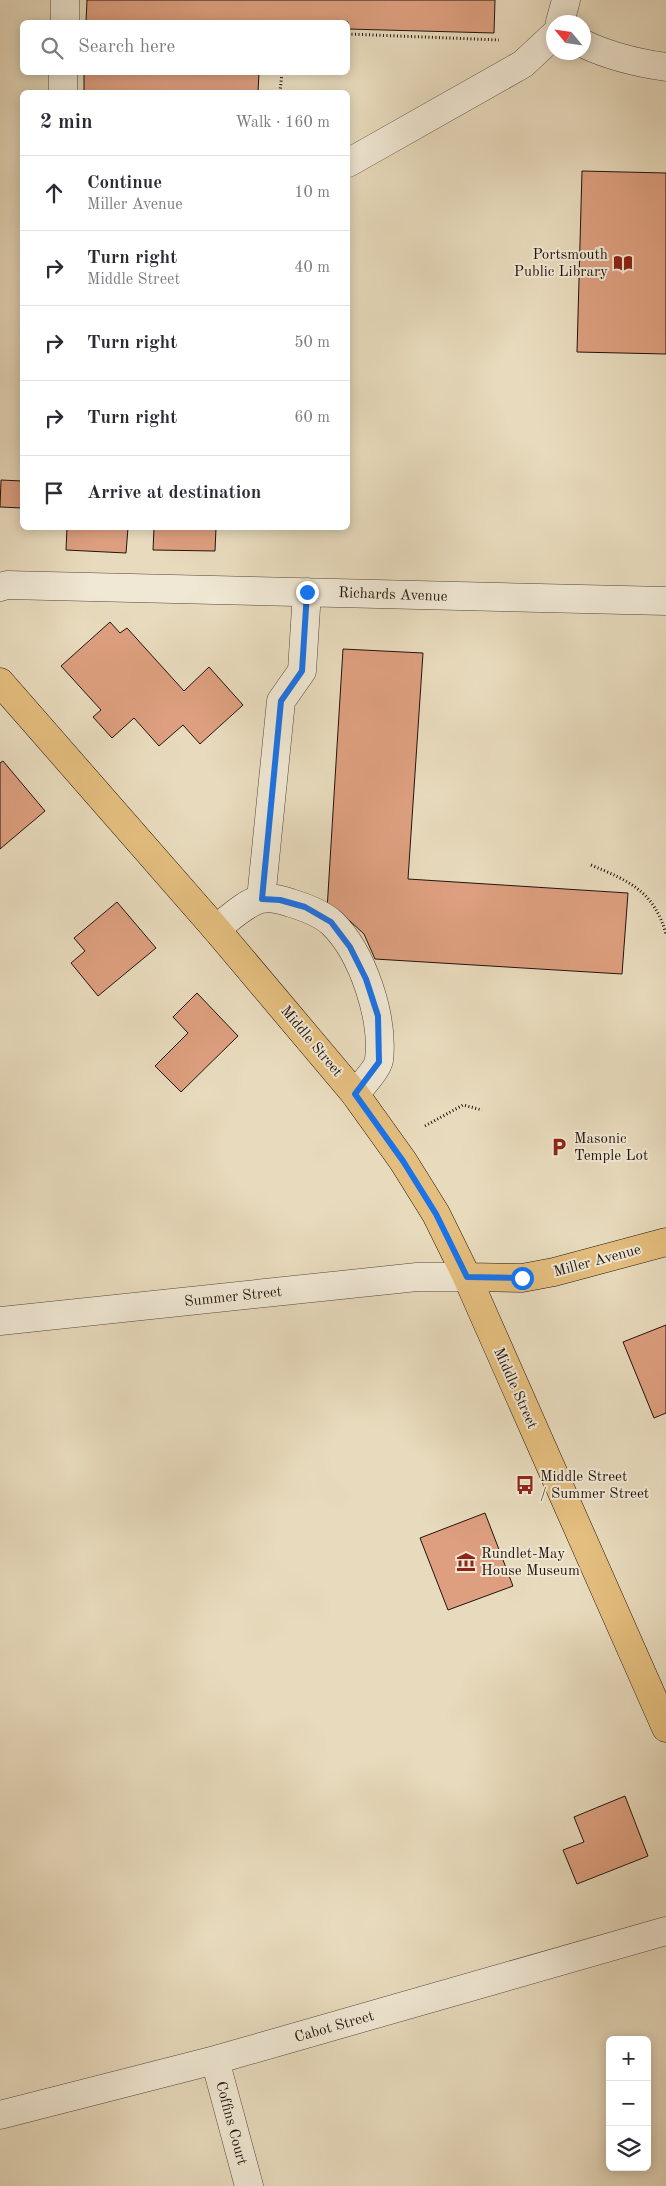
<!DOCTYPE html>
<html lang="en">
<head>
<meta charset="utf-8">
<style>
	body { margin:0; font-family:"Old Standard TT",serif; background:#f2f2f3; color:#2b2b33 }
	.controls { position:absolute; right:15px; bottom:15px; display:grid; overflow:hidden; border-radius:8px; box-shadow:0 2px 12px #0003 }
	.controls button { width:45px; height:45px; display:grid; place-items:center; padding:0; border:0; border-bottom:1px solid #e1e1e2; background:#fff; color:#2b2b33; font:25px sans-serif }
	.compass { position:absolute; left:546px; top:15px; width:45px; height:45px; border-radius:50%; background:#fff; box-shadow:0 2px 12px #0003; rotate:299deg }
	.stop { position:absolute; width:15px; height:15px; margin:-11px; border:4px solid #1a73e8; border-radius:50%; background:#fff }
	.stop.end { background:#1a73e8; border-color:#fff; box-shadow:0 1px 5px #0008 }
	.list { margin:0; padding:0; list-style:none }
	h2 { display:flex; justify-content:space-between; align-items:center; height:65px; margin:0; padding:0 20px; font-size:21px }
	h2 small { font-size:16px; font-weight:400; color:#7c7c81 }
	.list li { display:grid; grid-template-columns:32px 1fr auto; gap:15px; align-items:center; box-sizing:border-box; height:75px; padding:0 20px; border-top:1px solid #e1e1e2 }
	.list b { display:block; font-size:19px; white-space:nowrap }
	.list p { margin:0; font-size:16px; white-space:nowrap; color:#7c7c81 }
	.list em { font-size:16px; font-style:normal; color:#7c7c81 }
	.icon { flex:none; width:28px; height:28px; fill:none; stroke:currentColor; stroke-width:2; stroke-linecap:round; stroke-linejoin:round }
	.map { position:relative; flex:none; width:666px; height:2186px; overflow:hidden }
	.search { position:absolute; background:#fff; box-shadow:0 2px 12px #0003; left:20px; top:20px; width:330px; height:55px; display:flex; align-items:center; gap:12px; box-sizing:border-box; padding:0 18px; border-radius:8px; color:#7c7c81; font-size:19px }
	.panel { position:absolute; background:#fff; box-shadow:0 2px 12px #0003; left:20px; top:90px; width:330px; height:440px; border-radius:8px }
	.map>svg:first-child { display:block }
	.building { fill:#dd9f7f; stroke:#22130e }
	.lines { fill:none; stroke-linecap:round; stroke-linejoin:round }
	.minor-casing { stroke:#54453a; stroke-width:29 }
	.major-casing { stroke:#22130e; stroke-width:29 }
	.path { stroke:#22130e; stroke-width:3; stroke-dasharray:1 2.5; stroke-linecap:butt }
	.minor { stroke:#f0e8d4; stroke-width:28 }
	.major { stroke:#e4be7e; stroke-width:28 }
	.route { stroke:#1a73e8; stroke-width:6 }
	.labels { text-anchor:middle; stroke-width:4; stroke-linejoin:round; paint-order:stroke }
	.poi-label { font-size:15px; fill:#22130e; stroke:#f0e8d4; text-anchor:start }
	.street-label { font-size:15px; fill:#22130e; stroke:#f0e8d4 }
</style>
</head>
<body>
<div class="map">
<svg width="666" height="2186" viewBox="0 0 666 2186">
	<rect width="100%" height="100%" fill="#e8dbbd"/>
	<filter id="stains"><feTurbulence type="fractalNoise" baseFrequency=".004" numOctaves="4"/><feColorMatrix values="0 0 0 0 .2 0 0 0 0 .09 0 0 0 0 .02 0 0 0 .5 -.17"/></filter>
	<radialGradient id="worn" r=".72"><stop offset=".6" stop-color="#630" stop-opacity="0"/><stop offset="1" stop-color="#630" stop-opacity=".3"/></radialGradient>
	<path class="building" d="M87 0H495L494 33 348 29V22H86Z
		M84 72H259L258 92H84Z
		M582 171 666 173V354L577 352Z
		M1 480 22 481V508L0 507Z
		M67 528H128L126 553 66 550Z
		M154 528H216L215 551 153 550Z
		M110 622 120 633 127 628 184 691 209 667 243 705 200 744 183 725 159 746 134 718 112 738 93 717 101 710 61 666Z
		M343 649 423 653 408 879 628 893 622 974 375 959 364 934 350 921 327 910Z
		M3 761 45 811 0 849V763Z
		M117 902 156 948 98 996 71 963 85 951 74 938Z
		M197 993 238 1036 181 1092 155 1066 188 1033 173 1017Z
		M666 1325V1413L654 1418 623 1342Z
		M485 1513 513 1586 448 1610 420 1538Z
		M625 1796 648 1856 577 1884 563 1850 584 1842 574 1817Z"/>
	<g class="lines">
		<g class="minor-casing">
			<path id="minor" d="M65 22V0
				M560 22 566 0
				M584 44C609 56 638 63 666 67
				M63 92V72
				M348 163 523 64 554 35
				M0 587 7 585 666 601
				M261 899 281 701 302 671 307 592
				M216 929C229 919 245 903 261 899 270 897 282 900 291 903 304 907 321 913 332 923 363 953 384 1018 379 1060 378 1068 361 1087 355 1094
				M0 1321 417 1277H467
				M215 2060 249 2186
				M0 2115 215 2060 666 1931"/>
		</g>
		<g class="major-casing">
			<path id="major" d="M0 682 216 929 355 1094 403 1161 436 1214 467 1277 666 1728
				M467 1277 522 1278 554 1272 666 1242"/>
		</g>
		<path class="path" d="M348 34 499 40
			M280 92 282 72
			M591 865C629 881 654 891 666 934
			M425 1126 463 1105 482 1110"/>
		<use href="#minor" class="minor"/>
		<use href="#major" class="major"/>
	</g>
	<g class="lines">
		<path class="route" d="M307 592 302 671 281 701 262 899 280 900 305 907 331 922 350 947 366 979 378 1016 379 1062 355 1094 403 1161 436 1214 467 1277 522 1278"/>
	</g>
	<defs>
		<g id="library-bare" transform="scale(1.5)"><path d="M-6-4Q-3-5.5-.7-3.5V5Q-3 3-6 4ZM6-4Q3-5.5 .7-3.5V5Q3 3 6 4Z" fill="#8f2418" stroke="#f0e8d4" stroke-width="2.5" paint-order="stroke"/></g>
		<g id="parking-bare" transform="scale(1.5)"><path d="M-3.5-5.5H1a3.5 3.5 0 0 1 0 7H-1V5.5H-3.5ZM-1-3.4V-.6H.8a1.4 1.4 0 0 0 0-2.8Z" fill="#8f2418" stroke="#f0e8d4" stroke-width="2.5" paint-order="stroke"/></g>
		<g id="bus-bare" transform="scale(1.5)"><path d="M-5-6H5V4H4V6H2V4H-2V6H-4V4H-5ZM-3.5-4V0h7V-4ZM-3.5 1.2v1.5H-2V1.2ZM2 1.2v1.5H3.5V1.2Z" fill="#8f2418" stroke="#f0e8d4" stroke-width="2.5" paint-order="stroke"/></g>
		<g id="museum-bare" transform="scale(1.5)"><path d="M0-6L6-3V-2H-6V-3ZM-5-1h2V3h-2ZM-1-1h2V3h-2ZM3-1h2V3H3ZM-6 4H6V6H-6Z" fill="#8f2418" stroke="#f0e8d4" stroke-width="2.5" paint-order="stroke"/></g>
	</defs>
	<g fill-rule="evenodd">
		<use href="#library-bare" x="623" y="263"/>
		<use href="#parking-bare" x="559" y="1147"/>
		<use href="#bus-bare" x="525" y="1485"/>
		<use href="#museum-bare" x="466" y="1562"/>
	</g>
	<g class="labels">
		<g class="poi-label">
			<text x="608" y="259" text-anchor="end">Portsmouth<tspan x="608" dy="17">Public Library</tspan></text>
			<text x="574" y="1143">Masonic<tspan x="574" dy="17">Temple Lot</tspan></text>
			<text x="540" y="1481">Middle Street<tspan x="540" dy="17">/ Summer Street</tspan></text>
			<text x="481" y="1558">Rundlet-May<tspan x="481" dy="17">House Museum</tspan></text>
		</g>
		<g class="street-label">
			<text transform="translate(393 594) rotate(2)" y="5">Richards Avenue</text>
			<text transform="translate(312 1041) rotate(50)" y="5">Middle Street</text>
			<text transform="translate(597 1260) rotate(-15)" y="5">Miller Avenue</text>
			<text transform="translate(233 1296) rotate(-6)" y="5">Summer Street</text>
			<text transform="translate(516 1388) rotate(66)" y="5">Middle Street</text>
			<text transform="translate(334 2026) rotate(-16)" y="5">Cabot Street</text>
			<text transform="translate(232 2123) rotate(75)" y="5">Coffins Court</text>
		</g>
	</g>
	<rect width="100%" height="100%" filter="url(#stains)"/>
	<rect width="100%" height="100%" fill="url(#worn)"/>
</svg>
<div class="controls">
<button>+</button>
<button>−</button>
<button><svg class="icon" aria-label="layers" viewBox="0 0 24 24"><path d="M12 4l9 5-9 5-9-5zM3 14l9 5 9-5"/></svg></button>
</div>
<svg class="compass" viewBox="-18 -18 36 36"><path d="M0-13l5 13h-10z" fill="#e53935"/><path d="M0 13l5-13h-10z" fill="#7c7c81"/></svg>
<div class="stop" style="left:522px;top:1278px"></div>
<div class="stop end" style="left:307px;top:592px"></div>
<div class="search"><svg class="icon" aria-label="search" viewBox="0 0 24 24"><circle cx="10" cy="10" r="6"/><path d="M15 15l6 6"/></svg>Search here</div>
<section class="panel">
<h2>2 min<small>Walk · 160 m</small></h2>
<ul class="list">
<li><svg class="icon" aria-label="ahead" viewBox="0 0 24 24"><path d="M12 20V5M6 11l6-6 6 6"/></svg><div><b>Continue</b><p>Miller Avenue</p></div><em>10 m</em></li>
<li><svg class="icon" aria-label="right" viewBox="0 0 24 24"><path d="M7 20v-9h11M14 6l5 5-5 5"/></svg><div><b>Turn right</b><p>Middle Street</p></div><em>40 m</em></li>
<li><svg class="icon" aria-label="right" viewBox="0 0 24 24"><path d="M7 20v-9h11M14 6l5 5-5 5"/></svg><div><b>Turn right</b></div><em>50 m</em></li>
<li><svg class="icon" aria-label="right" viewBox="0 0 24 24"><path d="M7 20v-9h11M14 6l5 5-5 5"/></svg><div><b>Turn right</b></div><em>60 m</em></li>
<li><svg class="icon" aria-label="arrive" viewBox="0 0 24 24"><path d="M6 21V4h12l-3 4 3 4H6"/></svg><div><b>Arrive at destination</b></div></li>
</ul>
</section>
</div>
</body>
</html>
